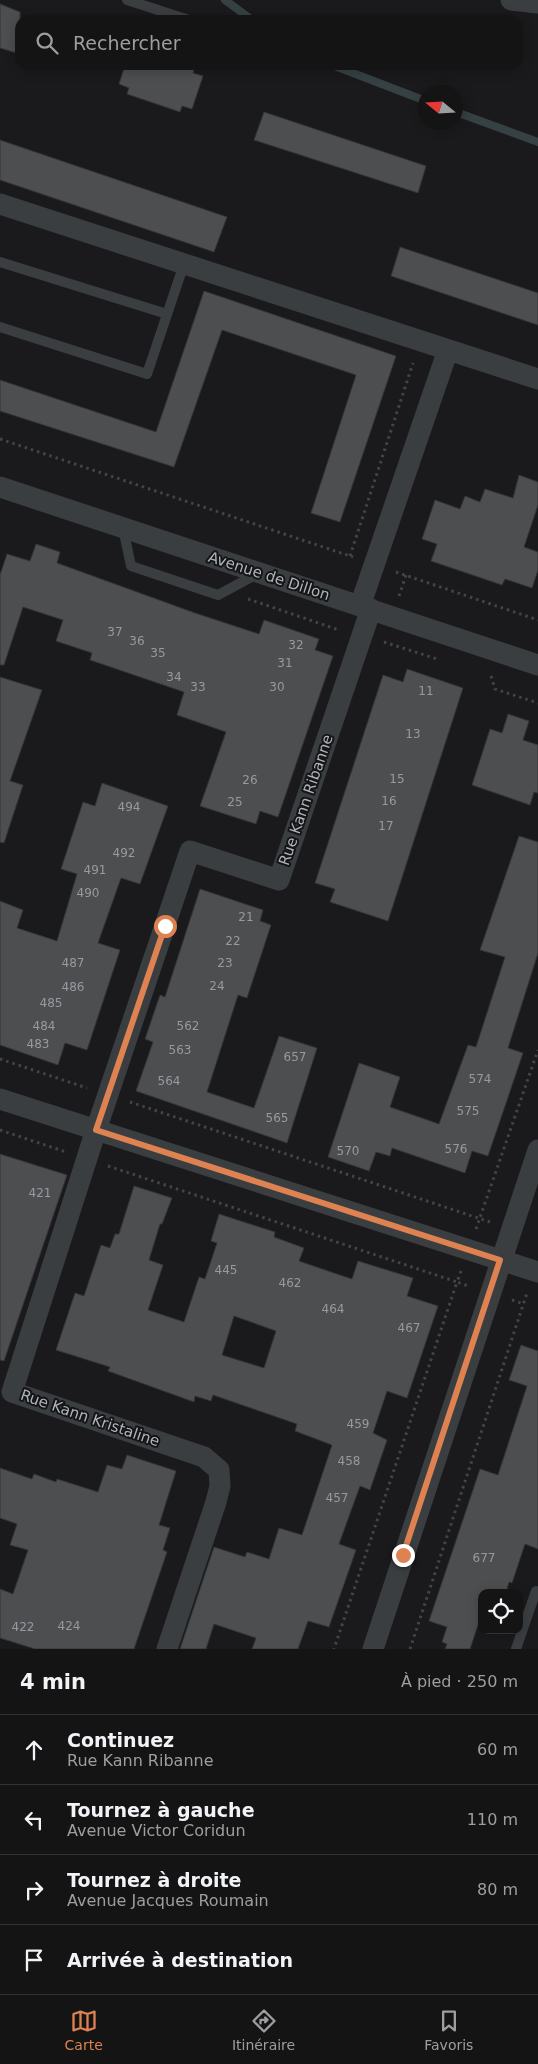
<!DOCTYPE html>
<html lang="fr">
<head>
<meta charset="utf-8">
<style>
	body { margin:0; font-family:"DejaVu Sans",sans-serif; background:#212122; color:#f1f3f6 }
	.controls { position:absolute; right:15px; bottom:15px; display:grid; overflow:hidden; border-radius:10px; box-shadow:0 2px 12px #0003 }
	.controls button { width:45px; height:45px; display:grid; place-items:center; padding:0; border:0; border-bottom:1px solid #333334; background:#141415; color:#f1f3f6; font:25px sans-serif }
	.compass { position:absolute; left:418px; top:85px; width:45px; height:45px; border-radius:50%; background:#141415; box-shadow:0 2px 12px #0003; rotate:288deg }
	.stop { position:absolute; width:15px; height:15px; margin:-11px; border:4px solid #dd8250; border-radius:50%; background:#fff }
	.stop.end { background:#dd8250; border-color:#fff; box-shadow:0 1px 5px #0008 }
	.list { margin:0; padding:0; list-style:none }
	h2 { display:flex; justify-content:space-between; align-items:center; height:65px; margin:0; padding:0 20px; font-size:21px }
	h2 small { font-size:16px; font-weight:400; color:#9d9ea0 }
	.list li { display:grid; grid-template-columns:32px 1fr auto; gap:15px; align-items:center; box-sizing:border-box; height:70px; padding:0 20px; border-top:1px solid #333334 }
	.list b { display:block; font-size:19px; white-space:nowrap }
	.list p { margin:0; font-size:16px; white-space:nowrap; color:#9d9ea0 }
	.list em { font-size:16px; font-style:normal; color:#9d9ea0 }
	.icon { flex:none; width:28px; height:28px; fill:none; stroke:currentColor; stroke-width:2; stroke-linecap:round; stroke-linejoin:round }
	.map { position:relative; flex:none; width:538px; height:1649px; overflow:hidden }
	.search { position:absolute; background:#141415; box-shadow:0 2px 12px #0003; left:15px; right:15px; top:15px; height:55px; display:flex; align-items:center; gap:12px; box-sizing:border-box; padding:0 18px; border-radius:15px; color:#9d9ea0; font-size:19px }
	.sheet { height:345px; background:#141415 }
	nav { display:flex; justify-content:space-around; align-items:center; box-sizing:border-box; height:70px; border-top:1px solid #333334; background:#141415; font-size:14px; color:#9d9ea0 }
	nav a { display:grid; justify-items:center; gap:2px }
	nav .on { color:#dd8250 }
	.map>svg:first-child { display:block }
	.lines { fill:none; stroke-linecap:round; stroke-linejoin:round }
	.stream { stroke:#354143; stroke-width:8 }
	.building { fill:#4c4e50; stroke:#343537; fill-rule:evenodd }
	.path { stroke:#414547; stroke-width:3; stroke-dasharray:2.5 4; stroke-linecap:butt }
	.lane { stroke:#3b3e40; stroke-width:10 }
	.street { stroke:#3b3e40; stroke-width:21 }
	.route { stroke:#dd8250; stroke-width:6 }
	.labels { text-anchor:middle; stroke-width:4; stroke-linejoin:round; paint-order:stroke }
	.number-label { font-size:12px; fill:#969ba0 }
	.street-label { font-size:15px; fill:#aeb5ba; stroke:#151517 }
</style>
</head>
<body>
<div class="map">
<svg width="538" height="1649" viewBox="0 0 538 1649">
	<rect width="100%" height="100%" fill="#1a1a1c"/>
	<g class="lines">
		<path class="stream" d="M225 0 252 20
			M332 65 426 101
			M456 112 538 142"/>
	</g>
	<path class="building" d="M0 4 20 12V54L0 48Z
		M125 65H183L194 69 193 73 203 76 192 109 182 106 180 112 127 94 129 88 119 84Z
		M264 112 426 166 418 193 254 140Z
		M0 140 227 217 214 252 0 180Z
		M400 247 538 293V325L391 276Z
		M204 291 396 356 340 522 311 513 356 375 222 330 174 467 0 411V380L156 432Z
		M519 475 538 482V505L524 547 538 552V570L532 588 505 579 502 585 431 561 437 544 422 539 435 500 460 509 465 496 480 502 485 489 513 498Z
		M36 544 60 552 57 563 195 613 259 634 264 620 319 639 315 650 333 656 278 817 260 811 256 824 200 806 226 732 177 715 184 692 90 660 92 653 56 641 63 620 23 607 4 665H0V575L7 554 30 561Z
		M407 669 463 688 388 921 330 902 335 889 315 883 383 675 403 682Z
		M0 677 42 690 10 781 23 785 4 843 0 842Z
		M508 714 529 721 523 740 538 745V793L534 792 530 805 472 785 490 729 502 733Z
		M102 783 168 806 140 884 121 878 98 943 120 950 87 1050 65 1043 58 1065 0 1045V901L23 910 17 928 57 941 77 874 61 869 83 802 95 806Z
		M519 836 538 842V953L508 1048 523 1053 488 1156 472 1151 465 1173 392 1148 390 1156 376 1152 369 1171 328 1157 359 1063 400 1077 390 1107 439 1124 468 1045 476 1047 505 957 480 950Z
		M200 889 263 910 260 921 271 925 247 998 238 995 207 1092 254 1108 279 1036 317 1048 287 1143 136 1091 153 1042 145 1039 160 995 165 997Z
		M0 1154 67 1175 4 1361 0 1360Z
		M134 1186 172 1198 162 1224H160L149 1260 163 1265 148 1310 184 1322 199 1277 205 1279 217 1243 211 1241 219 1214 275 1232 274 1237 304 1248 299 1261 331 1272 352 1279 358 1261 413 1278 407 1296 438 1306 407 1398 387 1391 373 1433 387 1440 370 1490 360 1486 339 1544 356 1550 329 1627 308 1621 298 1649H252L256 1638 214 1624 206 1649H180L214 1547 245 1557 247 1552 269 1559 279 1528 302 1535 332 1445 295 1431 297 1424 213 1395 211 1401 195 1396 194 1402 108 1371 110 1367 56 1350 75 1293 84 1296 101 1245 110 1248 115 1234H119ZM234 1316 276 1331 264 1368 222 1355Z
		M521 1345 538 1351V1549L525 1544 512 1583 509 1582 506 1593H482V1613L470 1649H445L447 1644 442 1642 447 1627 429 1621 480 1469 498 1475 527 1386 509 1380Z
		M127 1455 176 1471 159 1525 170 1528 163 1550 167 1552 134 1649H35L0 1638V1589L13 1594 28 1550 10 1545 17 1524 0 1518V1468L32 1479 34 1474 56 1482 57 1479 98 1492 107 1465 122 1469Z"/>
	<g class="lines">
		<path class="path" d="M0 439 353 557
			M350 556 413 363
			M396 572 538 620
			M399 596 406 575
			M248 599 339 630
			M384 642 437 659
			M491 676 495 689 538 703
			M0 1059 87 1088
			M130 1102 490 1222
			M0 1130 66 1152
			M108 1166 457 1282 334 1649
			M476 1229 538 1050
			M461 1271 457 1282 468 1286
			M512 1300 524 1304
			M410 1649 527 1293"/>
		<path class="lane" d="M127 0 189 20
			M0 262 167 314
			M0 327 147 374 184 264
			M123 528 131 566 218 595 259 573
			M516 1649 536 1591 538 1592"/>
		<path class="street" d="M511 0 538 3
			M0 204 538 379
			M0 487 538 665
			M360 606 448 350
			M0 1099 538 1272
			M167 1649 216 1502 220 1486 219 1470 204 1457 12 1392 96 1130 190 851 279 880 371 609
			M373 1649 538 1150"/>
	</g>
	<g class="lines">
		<path class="route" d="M165 926 96 1130 500 1260 403 1555"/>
	</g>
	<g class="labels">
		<g class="number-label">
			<text x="115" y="636">37</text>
			<text x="137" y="645">36</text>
			<text x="296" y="649">32</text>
			<text x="158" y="657">35</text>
			<text x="285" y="667">31</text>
			<text x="174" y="681">34</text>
			<text x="198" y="691">33</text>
			<text x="277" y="691">30</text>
			<text x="426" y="695">11</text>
			<text x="413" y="738">13</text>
			<text x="397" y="783">15</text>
			<text x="250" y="784">26</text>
			<text x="389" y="805">16</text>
			<text x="235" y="806">25</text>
			<text x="129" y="811">494</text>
			<text x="386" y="830">17</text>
			<text x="124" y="857">492</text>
			<text x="95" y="874">491</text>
			<text x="88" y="897">490</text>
			<text x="246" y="921">21</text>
			<text x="233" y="945">22</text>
			<text x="73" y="967">487</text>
			<text x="225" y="967">23</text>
			<text x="217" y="990">24</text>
			<text x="73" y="991">486</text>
			<text x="51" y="1007">485</text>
			<text x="44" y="1030">484</text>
			<text x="188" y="1030">562</text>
			<text x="38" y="1048">483</text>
			<text x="180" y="1054">563</text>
			<text x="295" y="1061">657</text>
			<text x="480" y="1083">574</text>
			<text x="169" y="1085">564</text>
			<text x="468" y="1115">575</text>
			<text x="277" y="1122">565</text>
			<text x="456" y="1153">576</text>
			<text x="348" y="1155">570</text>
			<text x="40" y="1197">421</text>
			<text x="226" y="1274">445</text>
			<text x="290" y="1287">462</text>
			<text x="333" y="1313">464</text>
			<text x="409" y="1332">467</text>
			<text x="358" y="1428">459</text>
			<text x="349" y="1465">458</text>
			<text x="337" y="1502">457</text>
			<text x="484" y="1562">677</text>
			<text x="69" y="1630">424</text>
			<text x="23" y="1631">422</text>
		</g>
		<g class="street-label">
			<text transform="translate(269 576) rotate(18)" y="5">Avenue de Dillon</text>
			<text transform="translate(306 800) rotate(-71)" y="5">Rue Kann Ribanne</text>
			<text transform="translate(90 1418) rotate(19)" y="5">Rue Kann Kristaline</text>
		</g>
	</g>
</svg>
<div class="controls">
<button><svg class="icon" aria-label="locate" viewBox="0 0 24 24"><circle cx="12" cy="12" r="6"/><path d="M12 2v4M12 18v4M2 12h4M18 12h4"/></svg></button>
</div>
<svg class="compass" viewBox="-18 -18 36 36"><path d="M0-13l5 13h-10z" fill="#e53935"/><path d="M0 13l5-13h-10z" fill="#9d9ea0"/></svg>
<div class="stop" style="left:165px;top:926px"></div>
<div class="stop end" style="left:403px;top:1555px"></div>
<div class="search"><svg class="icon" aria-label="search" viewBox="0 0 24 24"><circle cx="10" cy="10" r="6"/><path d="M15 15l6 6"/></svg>Rechercher</div>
</div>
<section class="sheet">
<h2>4 min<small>À pied · 250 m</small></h2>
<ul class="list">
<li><svg class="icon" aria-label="ahead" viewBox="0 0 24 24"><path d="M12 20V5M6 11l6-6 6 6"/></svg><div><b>Continuez</b><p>Rue Kann Ribanne</p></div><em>60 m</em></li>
<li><svg class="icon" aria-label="left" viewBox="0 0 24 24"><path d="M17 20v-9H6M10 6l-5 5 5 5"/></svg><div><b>Tournez à gauche</b><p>Avenue Victor Coridun</p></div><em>110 m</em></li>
<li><svg class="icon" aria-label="right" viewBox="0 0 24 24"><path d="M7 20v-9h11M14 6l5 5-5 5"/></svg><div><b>Tournez à droite</b><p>Avenue Jacques Roumain</p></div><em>80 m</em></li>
<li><svg class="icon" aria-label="arrive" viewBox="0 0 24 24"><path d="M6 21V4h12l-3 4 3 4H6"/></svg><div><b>Arrivée à destination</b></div></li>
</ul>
</section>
<nav>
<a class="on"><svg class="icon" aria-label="map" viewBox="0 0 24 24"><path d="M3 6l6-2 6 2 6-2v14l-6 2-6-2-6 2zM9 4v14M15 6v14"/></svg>Carte</a>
<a><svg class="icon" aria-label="directions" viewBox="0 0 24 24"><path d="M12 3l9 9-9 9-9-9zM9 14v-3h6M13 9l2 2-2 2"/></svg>Itinéraire</a>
<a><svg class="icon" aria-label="saved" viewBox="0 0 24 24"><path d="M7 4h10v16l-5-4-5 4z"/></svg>Favoris</a>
</nav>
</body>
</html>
